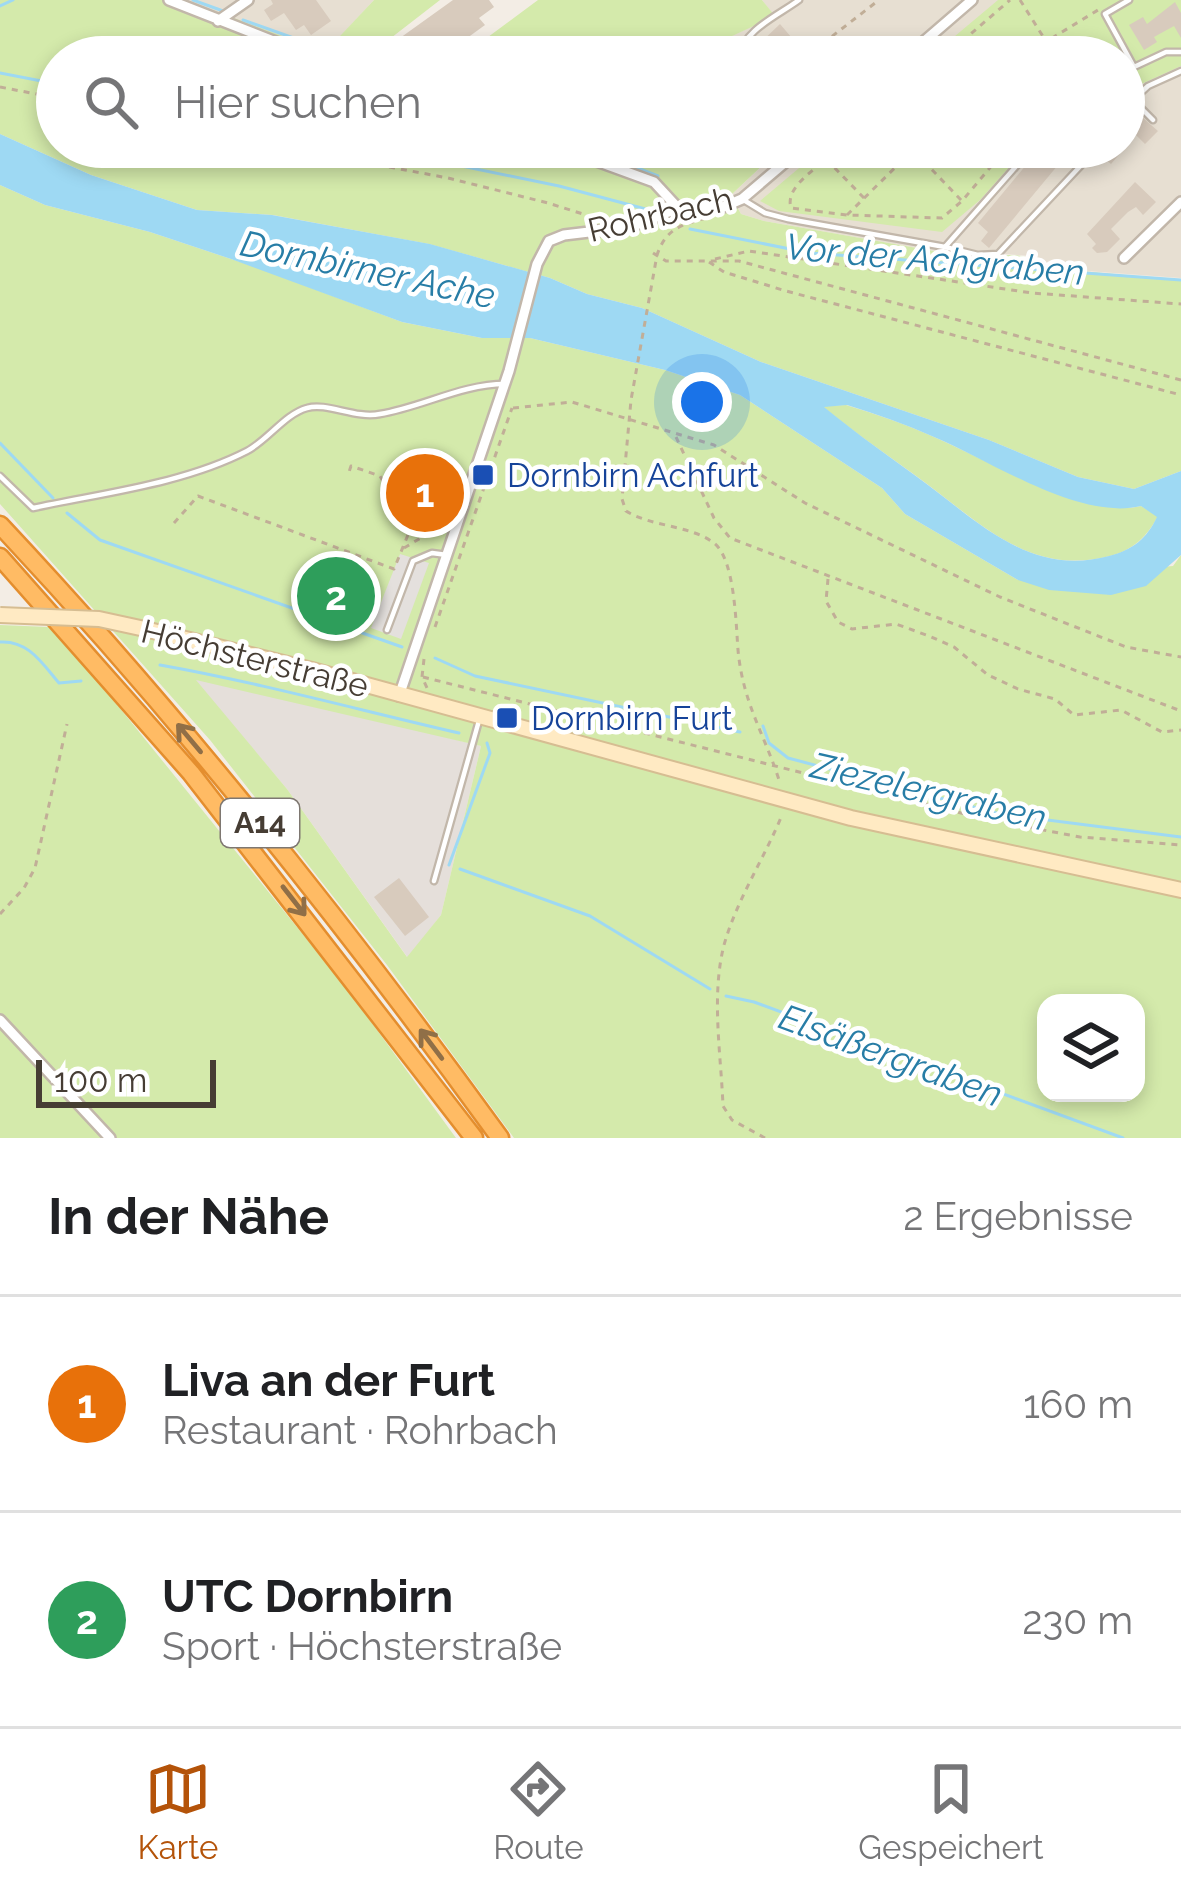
<!DOCTYPE html>
<html lang="de">
<head>
<meta charset="utf-8">
<style>
	body { margin:0; font-family:Raleway,sans-serif; background:#f6f6f6; color:#202124 }
	.controls { position:absolute; right:36px; bottom:36px; display:grid; overflow:hidden; border-radius:24px; box-shadow:0 6px 18px #0003 }
	.controls button { width:108px; height:108px; display:grid; place-items:center; padding:0; border:0; border-bottom:3px solid #e0e0e0; background:#fff; color:#202124; font:60px sans-serif }
	.scale { position:absolute; left:36px; bottom:30px; width:180px; box-sizing:border-box; padding-left:12px; border:6px solid #463d34; border-top:0; font-size:33px; line-height:42px; white-space:nowrap; color:#463d34; -webkit-text-stroke:9px #fff; paint-order:stroke }
	.you { position:absolute; left:702px; top:402px; width:42px; height:42px; margin:-30px; border:9px solid #fff; border-radius:50%; background:#1a73e8; box-shadow:0 0 0 18px #1a73e833 }
	.badge { display:grid; place-items:center; width:78px; height:78px; border-radius:50%; background:#b45309; color:#fff; font-size:39px; font-weight:700 }
	.pin { position:absolute; translate:-50% -50%; border:6px solid #fff; box-shadow:0 3px 12px #0006 }
	.list { margin:0; padding:0; list-style:none }
	h2 { display:flex; justify-content:space-between; align-items:center; height:156px; margin:0; padding:0 48px; font-size:51px }
	h2 small { font-size:39px; font-weight:400; color:#757577 }
	.list li { display:grid; grid-template-columns:78px 1fr auto; gap:36px; align-items:center; box-sizing:border-box; height:216px; padding:0 48px; border-top:3px solid #e0e0e0 }
	.list b { display:block; font-size:45px; white-space:nowrap }
	.list p { margin:0; font-size:39px; white-space:nowrap; color:#757577 }
	.list em { font-size:39px; font-style:normal; color:#757577 }
	.icon { flex:none; width:66px; height:66px; fill:none; stroke:currentColor; stroke-width:2; stroke-linecap:round; stroke-linejoin:round }
	.map { position:relative; flex:none; width:1181px; height:1138px; overflow:hidden }
	.search { position:absolute; background:#fff; box-shadow:0 6px 18px #0003; left:36px; right:36px; top:36px; height:132px; display:flex; align-items:center; gap:30px; box-sizing:border-box; padding:0 42px; border-radius:66px; color:#757577; font-size:45px }
	.sheet { height:588px; background:#fff }
	nav { display:flex; justify-content:space-around; align-items:center; box-sizing:border-box; height:168px; border-top:3px solid #e0e0e0; background:#fff; font-size:33px; color:#757577 }
	nav a { display:grid; justify-items:center; gap:6px }
	nav .on { color:#b45309 }
	.map>svg:first-child { display:block }
	.residential { fill:#e7dfd2 }
	.industrial { fill:#e5dfda }
	.green { fill:#d4eaab; fill-rule:evenodd }
	.parking { fill:#e4e0dd }
	.water { fill:#9ed9f3; fill-rule:evenodd }
	.lines { fill:none; stroke-linecap:round; stroke-linejoin:round }
	.stream { stroke:#9ed9f3; stroke-width:3 }
	.building { fill:#d8cbbd }
	.lane-casing { stroke:#c2b7aa; stroke-width:9 }
	.street-casing { stroke:#c2b7aa; stroke-width:14 }
	.secondary-casing { stroke:#d6bd92; stroke-width:18 }
	.highway-casing { stroke:#e48e2e; stroke-width:21 }
	.path { stroke:#c1ae97; stroke-width:3; stroke-dasharray:6 6; stroke-linecap:butt }
	.lane { stroke:#fff; stroke-width:4.5 }
	.street { stroke:#fff; stroke-width:9 }
	.secondary { stroke:#ffeac3; stroke-width:14 }
	.highway { stroke:#ffbb64; stroke-width:16 }
	.secondary-bridge-casing { stroke:#d6bd92; stroke-width:18; stroke-linecap:butt }
	.secondary-bridge { stroke:#ffeac3; stroke-width:14 }
	.oneway { stroke:#906f47 }
	.transit-dot { fill:#1a4fb4; stroke:#fff; stroke-width:4.5 }
	.labels { text-anchor:middle; stroke-width:9; stroke-linejoin:round; paint-order:stroke }
	.shield { fill:#fff; stroke:#7e7771; stroke-width:3 }
	.shield-label { font-size:30px; font-weight:bold; fill:#463d34 }
	.street-label { font-size:33px; fill:#463d34; stroke:#fff }
	.transit-label { font-size:33px; fill:#164399; stroke:#fff; text-anchor:start }
	.water-label { font-size:36px; font-style:italic; fill:#277da6; stroke:#fff }
</style>
</head>
<body>
<div class="map">
<svg width="1181" height="1138" viewBox="0 0 1181 1138">
	<rect width="100%" height="100%" fill="#f3ede5"/>
	<path class="residential" d="M186 0H374L325 53Z
		M762 0H1181V278L1047 268 1031 256 1005 254 985 260 764 221 741 214 731 195 777 152 772 147H1124V57H687L774 16Z"/>
	<path class="industrial" d="M194 679 257 690 481 746 441 915 408 958 287 789Z"/>
	<path class="green" d="M0 0H186L325 52 374 0H440L378 48 376 57H57V147H772L778 151 731 195 741 214 764 221 985 260C1010 252 1026 253 1047 268L1181 280V471L1134 489 1078 477 989 440 761 362 642 308 587 294 550 278 429 244 273 215 197 210 91 175 0 134Z
		M538 0H762L775 16 687 57H461Z
		M998 0H1181V66L1124 92V57H930Z
		M824 147H1027L980 200 942 232 779 211 760 201Z
		M0 185 45 205 150 232 258 268 402 322 482 338H530L665 370 740 395 882 488 905 514 1018 580 1173 566 1181 555V1138H514L387 965 210 740 0 504ZM196 680 481 746 441 915 407 957 287 789ZM1046 1003H1136V1093H1046Z
		M846 405C876 414 905 424 934 437 985 459 1088 519 1141 506L1158 516C1147 537 1133 550 1110 556 1033 576 984 527 927 484 892 458 856 434 822 406Z
		M0 625 49 627 89 670 347 989 456 1138H0Z"/>
	<path class="parking" d="M400 554 429 563 401 639 371 628Z"/>
	<path class="water" d="M0 134 91 175 197 210 272 215 430 244 550 278 587 294 642 308 761 362 989 440 1078 477 1134 489 1181 471V555L1146 586 1111 595 1049 590 1018 580 905 514 882 488 740 395 665 370 530 338H482L402 322 231 259 150 232 45 205 0 185ZM847 405C876 414 905 424 934 437 991 461 1079 521 1141 506L1157 517C1147 538 1133 550 1109 556 1034 576 985 528 928 485 893 459 858 435 824 407Z"/>
	<g class="lines">
		<path class="stream" d="M193 0 223 11
			M0 6 13 0
			M243 20 347 57
			M0 73 57 84
			M369 147 559 186 653 211
			M583 147 658 176
			M690 229 810 253 1181 280
			M0 443 53 498
			M67 513 100 540 402 647
			M0 642C28 640 42 663 59 683L81 681
			M435 658 475 676 740 732
			M160 665C261 683 359 710 459 733
			M763 726 769 743 788 758 1000 814 1181 837
			M449 865 490 753 487 743
			M460 869 590 916 710 989
			M726 996 754 1002 1123 1138"/>
	</g>
	<path class="building" d="M271 0H316L331 21 311 35 304 25 296 30 284 13 271 21 264 10 273 4Z
		M453 0H489L494 7 479 18 485 25 441 57H414L400 38Z
		M1175 2 1181 13V38L1174 26 1154 37 1157 42 1144 50 1129 25 1143 17 1147 24Z
		M780 24 803 51 797 57H766L756 47Z
		M1124 94 1128 105 1158 131 1145 144 1136 135 1111 164 1099 154 1105 147H1124Z
		M1041 147H1073L989 248 981 241 988 232 978 223Z
		M1135 182 1156 202 1143 215 1136 207 1128 212 1111 229 1120 239 1107 252 1097 253 1092 248 1096 244 1087 234Z
		M396 464 453 482 440 516 414 506 417 499 387 487Z
		M399 878 429 917 405 936 374 897Z"/>
	<g class="lines">
		<g class="lane-casing">
			<path id="lane" d="M1129 0 1105 14 1134 67 1166 52H1181
				M739 57C743 30 779 15 799 0
				M1153 120 1133 100 1148 86 1181 71
				M742 199 765 213 788 219 945 247 1033 147
				M945 247 978 255 998 254 1087 159
				M0 476 33 508C102 493 183 484 247 451 268 440 285 414 307 408 327 402 355 419 380 414 422 407 462 384 505 384
				M387 630 413 561 432 553 447 555
				M434 881 480 717"/>
		</g>
		<g class="street-casing">
			<path id="street" d="M169 0 314 57
				M218 21 248 0
				M906 57 972 0
				M558 147 654 182 678 208
				M1124 258 1181 202
				M399 696 509 371 537 264 549 241 564 235 631 227 678 208 723 207 742 199 803 147
				M0 1020 110 1138"/>
		</g>
		<g class="secondary-casing">
			<path id="secondary" d="M145 629 312 670 851 818 1181 890"/>
		</g>
		<g class="highway-casing">
			<path id="highway" d="M0 525C181 718 345 924 500 1138
				M0 557 191 773 474 1138"/>
		</g>
		<path class="path" d="M1020 0 1056 57
			M964 40 975 57
			M813 51 879 0
			M944 57 1010 0
			M1021 57 1098 10
			M0 87 57 98
			M283 147 448 178 548 203 586 215 595 222
			M990 147 999 157 1008 147
			M320 152 335 148 378 155 384 147
			M864 198 826 159C812 172 785 188 791 208L847 215 942 218 962 201
			M847 215 913 150 962 201 999 157
			M706 218C680 225 666 229 657 255L631 400 622 499 626 511C652 527 690 525 714 543 735 559 736 625 738 650 743 704 765 735 780 783
			M653 253 666 261H739L1181 380
			M715 259 749 251 1032 293 1181 304
			M709 262 724 272 786 291 1181 395
			M865 268 866 241
			M513 408 572 402 714 445 805 503 1000 597 1126 647 1181 657
			M676 437 714 518 730 538 1181 711
			M412 511V524
			M174 523 198 496 394 569 412 525 396 514 394 500 380 476 351 466 348 475
			M404 548 429 533 436 518
			M828 579 826 601 838 622 852 629 896 624 929 636 954 647 988 675 1018 689 1055 699 1074 715 1121 710 1162 732 1181 730
			M435 627 512 408
			M424 659 422 677 428 690
			M423 677 985 819 1080 837 1181 845
			M0 914 24 888 35 868 67 724
			M765 1138 732 1120 723 1106C721 1054 711 996 724 945 737 899 764 859 782 815"/>
		<use href="#lane" class="lane"/>
		<use href="#street" class="street"/>
		<use href="#secondary" class="secondary"/>
		<use href="#highway" class="highway"/>
		<g class="secondary-bridge-casing">
			<path id="secondary-bridge" d="M0 615 99 619 145 629"/>
		</g>
		<use href="#secondary-bridge" class="secondary-bridge"/>
	</g>
	<defs><path id="oneway-shaft" d="M-6 0H5M1.5-3L5.5 0L1.5 3" fill="none" stroke-width="1.6" stroke-linecap="round" stroke-linejoin="round" transform="scale(3)"/></defs>
	<g class="oneway">
		<use href="#oneway-shaft" transform="translate(189 738) rotate(-130)"/>
		<use href="#oneway-shaft" transform="translate(294 901) rotate(52)"/>
		<use href="#oneway-shaft" transform="translate(431 1044) rotate(-127)"/>
	</g>
	<g class="transit-dot">
		<rect x="471" y="463" width="24" height="24" rx="6"/>
		<rect x="495" y="706" width="24" height="24" rx="6"/>
	</g>
	<g class="labels">
		<rect class="shield" x="221" y="799" width="78" height="48" rx="9"/>
		<g class="shield-label">
			<text x="260" y="833">A14</text>
		</g>
		<g class="street-label">
			<text transform="translate(660 214) rotate(-13)" y="12">Rohrbach</text>
			<text transform="translate(255 658) rotate(14)" y="12">Höchsterstraße</text>
		</g>
		<g class="transit-label">
			<text x="507" y="487">Dornbirn Achfurt</text>
			<text x="531" y="730">Dornbirn Furt</text>
		</g>
		<g class="water-label">
			<text transform="translate(935 259) rotate(5)" y="13">Vor der Achgraben</text>
			<text transform="translate(368 269) rotate(12)" y="13">Dornbirner Ache</text>
			<text transform="translate(929 791) rotate(13)" y="13">Ziezelergraben</text>
			<text transform="translate(891 1055) rotate(20)" y="13">Elsäßergraben</text>
		</g>
	</g>
</svg>
<div class="controls">
<button><svg class="icon" aria-label="layers" viewBox="0 0 24 24"><path d="M12 4l9 5-9 5-9-5zM3 14l9 5 9-5"/></svg></button>
</div>
<div class="scale">100 m</div>
<div class="you"></div>
<div class="pin badge" style="left:425px;top:493px;background:#e8710a">1</div>
<div class="pin badge" style="left:336px;top:596px;background:#2e9e5b">2</div>
<div class="search"><svg class="icon" aria-label="search" viewBox="0 0 24 24"><circle cx="10" cy="10" r="6"/><path d="M15 15l6 6"/></svg>Hier suchen</div>
</div>
<section class="sheet">
<h2>In der Nähe<small>2 Ergebnisse</small></h2>
<ul class="list">
<li><span class="badge" style="background:#e8710a">1</span><div><b>Liva an der Furt</b><p>Restaurant · Rohrbach</p></div><em>160 m</em></li>
<li><span class="badge" style="background:#2e9e5b">2</span><div><b>UTC Dornbirn</b><p>Sport · Höchsterstraße</p></div><em>230 m</em></li>
</ul>
</section>
<nav>
<a class="on"><svg class="icon" aria-label="map" viewBox="0 0 24 24"><path d="M3 6l6-2 6 2 6-2v14l-6 2-6-2-6 2zM9 4v14M15 6v14"/></svg>Karte</a>
<a><svg class="icon" aria-label="directions" viewBox="0 0 24 24"><path d="M12 3l9 9-9 9-9-9zM9 14v-3h6M13 9l2 2-2 2"/></svg>Route</a>
<a><svg class="icon" aria-label="saved" viewBox="0 0 24 24"><path d="M7 4h10v16l-5-4-5 4z"/></svg>Gespeichert</a>
</nav>
</body>
</html>
